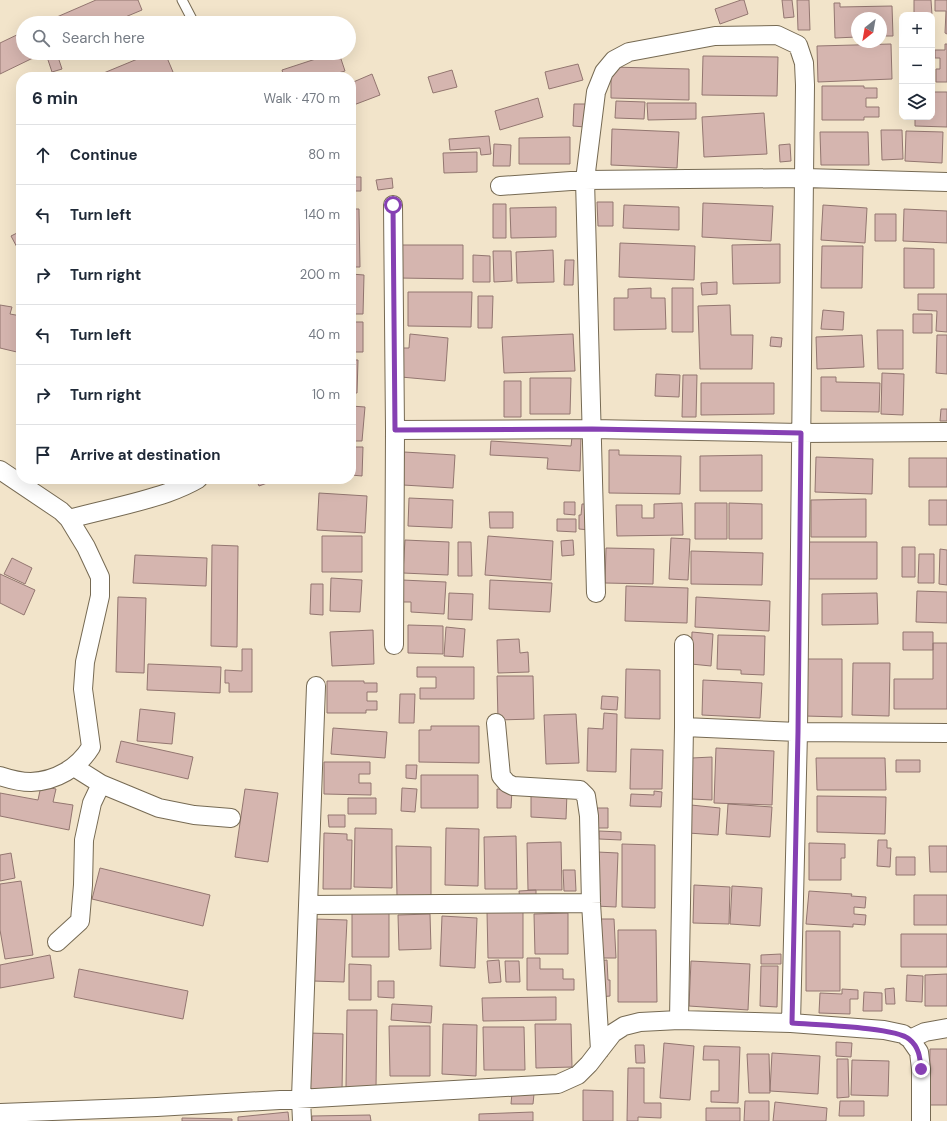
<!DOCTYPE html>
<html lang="en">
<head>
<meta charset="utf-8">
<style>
	body { margin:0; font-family:"DM Sans",sans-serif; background:#f6f6f7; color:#1f2937 }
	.controls { position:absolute; right:12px; top:12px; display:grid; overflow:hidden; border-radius:8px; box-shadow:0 4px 16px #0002 }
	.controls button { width:36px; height:36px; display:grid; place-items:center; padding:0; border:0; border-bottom:1px solid #e0e1e3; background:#fff; color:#1f2937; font:20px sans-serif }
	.compass { position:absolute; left:851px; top:12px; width:36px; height:36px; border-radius:50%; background:#fff; box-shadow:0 4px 16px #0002; rotate:211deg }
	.stop { position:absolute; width:12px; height:12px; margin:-9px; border:3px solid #8640b3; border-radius:50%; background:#fff }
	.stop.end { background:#8640b3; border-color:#fff; box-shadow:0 1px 4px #0008 }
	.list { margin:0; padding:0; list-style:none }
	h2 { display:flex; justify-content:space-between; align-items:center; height:52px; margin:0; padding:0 16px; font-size:17px }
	h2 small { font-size:13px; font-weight:400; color:#747a83 }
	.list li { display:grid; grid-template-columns:26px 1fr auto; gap:12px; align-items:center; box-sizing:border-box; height:60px; padding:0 16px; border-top:1px solid #e0e1e3 }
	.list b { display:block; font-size:15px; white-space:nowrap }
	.list em { font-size:13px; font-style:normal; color:#747a83 }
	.icon { flex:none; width:22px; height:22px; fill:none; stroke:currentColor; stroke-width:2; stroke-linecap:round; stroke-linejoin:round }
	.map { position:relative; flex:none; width:947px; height:1121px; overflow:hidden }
	.search { position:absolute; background:#fff; box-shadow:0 4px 16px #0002; left:16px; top:16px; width:340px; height:44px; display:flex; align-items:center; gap:10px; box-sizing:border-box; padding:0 14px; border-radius:22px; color:#747a83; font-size:15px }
	.panel { position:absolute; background:#fff; box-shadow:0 4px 16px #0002; left:16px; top:72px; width:340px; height:412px; border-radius:16px }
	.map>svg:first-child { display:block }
	.building { fill:#d5b5af; stroke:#937670 }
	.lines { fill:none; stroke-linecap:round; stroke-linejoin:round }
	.service-casing { stroke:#766a53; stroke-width:11 }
	.minor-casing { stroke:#766a53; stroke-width:20 }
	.service { stroke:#fff; stroke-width:9 }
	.minor { stroke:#fff; stroke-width:18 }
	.route { stroke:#8640b3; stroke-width:5 }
</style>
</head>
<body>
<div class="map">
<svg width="947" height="1121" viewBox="0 0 947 1121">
	<rect width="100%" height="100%" fill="#f2e4ca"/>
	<path class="building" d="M96 0H138L142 10 111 23H43Z
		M741 0H744L748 14 720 24 715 9Z
		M782 0H792L794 17 784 18Z
		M797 0H809L810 30H798Z
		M914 0H931L932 15H914Z
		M935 0H947V34L945 33 946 11H935Z
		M834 3H840V7L892 6 893 36H881V18H857V37L835 38Z
		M23 32V53H33L35 57 0 74V43Z
		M891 44 892 79 818 82 817 46Z
		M945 44H947V82H936V69H940V58H935V50H945Z
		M152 53H165L173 72 161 77H94Z
		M334 53H339L345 71 325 77H284L282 70Z
		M57 54 62 69 52 72 47 57Z
		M703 56 778 57 777 96 702 95Z
		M578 64 583 80 549 89 545 72Z
		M611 67 689 69V100L611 98Z
		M452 70 457 87 433 93 428 77Z
		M372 74 380 95 351 106V83Z
		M822 86H864V88H877V98H866V107H879V117H864V120H822Z
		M934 92H947V127L915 126V117H933Z
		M538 98 543 117 500 130 495 111Z
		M616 101 645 102 644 119 615 118Z
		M647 103H696V119L648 120Z
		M574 104H586L585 127 573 126Z
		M764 113 767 154 704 157 702 117Z
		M612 129 679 132 677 168 611 165Z
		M881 130H902L903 159 882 160Z
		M906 131 943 132 942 163 905 161Z
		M820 132H868L869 165H821Z
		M489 136 491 154 481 155 480 148 450 150 449 139Z
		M570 137V164H519V138Z
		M494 144 511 145 510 166H493Z
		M790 144 791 161 780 162 779 145Z
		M477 152V172L444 173 443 153Z
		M351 177H361V191H351Z
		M392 178 393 188 378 190 376 180Z
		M597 202H613V226H598Z
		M703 203 773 206 771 241 702 237Z
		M493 204H506V238H493Z
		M624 205 679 207V230L623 228Z
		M823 205 867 208 865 243 821 240Z
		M556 207V237L511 238 510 208Z
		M351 209H359L360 267H351Z
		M904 209 947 211V243L903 241Z
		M875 214H896V241H875Z
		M21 231V249L19 251 11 236Z
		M620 243 695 246 694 280 619 277Z
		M780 244V283L733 284 732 245Z
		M399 245H463V279L399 278Z
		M822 246H863L862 288H821Z
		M904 248 934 249V288H904Z
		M553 250 554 282 517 283 516 252Z
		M493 251H511L512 281 494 282Z
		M473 255 490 256V282H473Z
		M565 260H574L573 285H564Z
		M351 274 364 275 363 314H351Z
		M717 282V294L702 295 701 283Z
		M651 288V298H665L666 329 614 330V298H628V289Z
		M672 288H693V332H672Z
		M408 292H472L471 327 408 326Z
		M918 294H947V332L936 331 937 311 918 310Z
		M478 296H493L492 328H478Z
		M0 305 12 307 10 314 21 316V353L0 348Z
		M730 305 731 335H753L752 369H700L698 306Z
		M823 310 844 312 843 330 821 329Z
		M913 314H932V333H913Z
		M351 322H363V352H351Z
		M877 330H903V369H878Z
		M410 334 448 338 445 381 401 377 403 348H409Z
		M573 334 575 371 504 373 502 337Z
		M862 335 864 367 817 369 816 337Z
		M937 335H947V374L936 373Z
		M771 337 782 338 781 347 770 346Z
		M351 360H358L357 393H351Z
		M882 373 904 374 903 415 881 414Z
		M656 374 680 375 679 397 655 396Z
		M683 375H697L696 417H682Z
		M821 377H836V382L880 383 879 412 821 411Z
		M530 378H571L570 414H530Z
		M504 381H521V417H504Z
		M701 383H774V414L701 415Z
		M351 406 365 407 362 441H351Z
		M941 409H947V421H940Z
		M572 437H581L580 471 547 469 548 458 490 455 491 441 571 446Z
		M351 447H363L362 476 351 475Z
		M609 450H619V455L681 456 680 494 609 493Z
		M404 452 455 455 453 488 403 485Z
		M762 455V491H700V456Z
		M816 457 873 459 872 494 815 492Z
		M909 458H947V487H909Z
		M256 479H278L259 486Z
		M319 493 367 496 365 533 317 530Z
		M409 498 453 500 452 528 408 526Z
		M866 499V537H811V500Z
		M929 500H947V525H929Z
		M564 502H575V515L564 514Z
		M682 503 683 535 617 536 616 505H642V518H654V504Z
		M695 503H727V539H695Z
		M729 503 762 504V539H729Z
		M582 504H590V530L579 529V515H581Z
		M489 512H513V528H490Z
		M557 519H576V532L557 531Z
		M322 536H362V572H322Z
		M488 536 553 541 551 580 485 575Z
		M671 538 690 539 688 580 669 579Z
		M405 540 449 542 448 575 403 573Z
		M573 540 574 555 562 556 561 541Z
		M458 542H471L472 576H458Z
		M808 542H877V579H808Z
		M212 545 238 546 237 647 211 646Z
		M902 547H915V577H902Z
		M606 548 654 549 653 584 605 583Z
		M940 549 947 550V585L939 584Z
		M691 551 763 553 762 585 691 584Z
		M919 554H934V583H918Z
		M135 555 207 558 206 586 133 583Z
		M12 558 32 568 25 584 4 574Z
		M0 574 35 590 24 615 0 603Z
		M331 578 362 580 360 612 330 611Z
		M402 580 446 582 444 614 411 612V602H401Z
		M490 580 552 583 550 612 489 609Z
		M311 584H323V615L310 614Z
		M626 586 688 588 687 623 625 621Z
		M917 591 947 592V623L916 622Z
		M449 593 473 594 472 620 448 619Z
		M877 593 878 624 822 625V594Z
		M118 597 146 598 144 673 116 672Z
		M696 597 770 601 769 631 695 627Z
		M408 625 443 626V654L408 653Z
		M446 627 465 629 463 657 444 656Z
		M373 630 374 664 332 666 330 632Z
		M692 632 713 634 711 666 691 664Z
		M903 632H933V650H903Z
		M718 635 765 636 764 675 741 674V670L717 669Z
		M519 639 520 653 528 652 529 672 498 673 497 640Z
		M933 643H947V709H894V679H933Z
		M242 649H252V692H229V683H225V670L242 671Z
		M805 659H842V717L805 716Z
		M853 663H890L889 716 852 715Z
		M148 664 221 667 220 693 147 690Z
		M417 667H474V699H420V688H436V677H417Z
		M626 669 660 670V719L625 718Z
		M497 676H533L534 719 498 720Z
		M703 680 762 683 760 718 702 715Z
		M327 681H364V683H377V692H367V701H377V710H366V713H327Z
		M400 694H415L414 723H399Z
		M602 696 618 697 617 710 601 709Z
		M140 709 175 713 172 744 137 741Z
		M604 713 617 714 616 772 587 771 588 728 603 729Z
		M576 714 579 763 546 764 544 715Z
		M431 726H479V763L419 762V730H431Z
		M333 728 387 732 385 758 331 754Z
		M121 741 193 757 188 779 116 762Z
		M716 748 774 751 772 805 714 803Z
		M631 749 663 750 662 789H630Z
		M712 757V800L692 799V758Z
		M816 758H885L886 790H817Z
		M896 760H920V772H896Z
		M324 762H370V774H359V783H371V795L324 794Z
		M406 765H417L416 779 406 778Z
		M421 775H478V808H421Z
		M41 786 56 789 53 802 73 805 69 830 0 816V793L38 800Z
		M402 788 417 789 415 812 401 811Z
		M245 789 278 793 268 862 235 857Z
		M497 789 512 790 511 808H497Z
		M654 791 662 792 661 807 630 806 631 794 654 795Z
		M531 792 567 793 566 819 531 817Z
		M817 796 886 797 885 834 817 832Z
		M348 798H376V814H348Z
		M728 804 772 807 770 837 726 834Z
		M691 805 720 808 718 835 688 833Z
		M595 808H608V828H595Z
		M328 815H345V827H329Z
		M355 828 392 829V888L354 887Z
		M446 828 479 829 478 886 445 885Z
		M599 831 621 832V840L599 839Z
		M324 833 347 834V840H352L351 889H323Z
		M516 836 517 889H485L484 837Z
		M878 840H887V848H891L890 867 877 866Z
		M561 842 562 890H528L527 843Z
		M809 843 845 844V858H841V880H809Z
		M622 844 655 845V908L622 907Z
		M396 846 431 847V896H397Z
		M929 846H947V872H930Z
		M597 852 618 853 616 907 595 906Z
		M11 853 15 878 0 881V855Z
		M896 857H915V875H896Z
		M100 868 210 895 203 926 92 899Z
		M563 870H575L576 891H564Z
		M21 881 33 955 5 959 0 930V884Z
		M694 885 730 887 729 924 693 923Z
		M732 886 762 888 760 926 730 924Z
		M536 890V901L520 902 519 891Z
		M809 891 852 894 851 896 866 897 865 908 854 907V914L866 915 865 925 853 924V927L806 924Z
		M914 895H947V925H914Z
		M487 912H523V958H488Z
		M352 913H389V957H352Z
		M568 913V954H535L534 914Z
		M430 914 431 949 399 950 398 915Z
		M442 916 477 918 475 968 440 966Z
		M315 919 347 920 344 982 313 981Z
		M598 919H614L616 958H599Z
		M618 930H656L657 1002H618Z
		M806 931H840V991H806Z
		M901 934H947V967H901Z
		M781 954V964H761V955Z
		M50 955 54 978 0 988V965Z
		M527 958H540V969H563V979H574V990H527Z
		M499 960 501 982 489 983 487 961Z
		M607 960 608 980H610V996L600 997 598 961Z
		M505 961H519L520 982H506Z
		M691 961 750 964 748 1010 689 1006Z
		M349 964 371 965V1000H349Z
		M761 966H778L777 1007 760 1006Z
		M79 969 188 991 183 1019 74 997Z
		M947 974V1006H925V975Z
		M907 975 923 976 922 1002 906 1001Z
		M378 981H394V998L378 997Z
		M894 988 895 1004H886L885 989Z
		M842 989 858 990V999H850V1014L819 1013 820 993 842 994Z
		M864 992 882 993V1011H863Z
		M556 997V1020L483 1021 482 998Z
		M392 1004 432 1006 431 1023 391 1020Z
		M347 1010H377L376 1088 346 1087Z
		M443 1024 477 1025 476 1076 442 1074Z
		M535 1024H571L572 1067 536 1068Z
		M389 1026H430V1076H390Z
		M483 1027H524L525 1070H484Z
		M308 1033 343 1034 342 1091 307 1090Z
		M836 1042 852 1043 851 1057 836 1056Z
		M664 1043 694 1046 690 1100 660 1098Z
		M635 1045H644L645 1063H636Z
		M704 1046 740 1047 738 1103 711 1102V1091H719V1060H703Z
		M930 1049H947V1105H929Z
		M772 1053 820 1056 818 1094 770 1091Z
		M747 1054H769L770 1093H749Z
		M837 1059H848L849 1097 837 1098Z
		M852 1060 889 1061 888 1096 851 1095Z
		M628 1068H644V1103H661V1118L638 1117V1121H627Z
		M583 1090 613 1091V1121H583Z
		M512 1093 534 1094 533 1104H511Z
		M745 1101H769V1121H744Z
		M840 1101H864V1116H839Z
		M775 1102 827 1108 826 1121H773Z
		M706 1108H740V1121H706Z
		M288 1112 289 1121H238V1117Z
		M533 1112V1121H479V1114Z
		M370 1115 371 1121H312V1116Z
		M182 1118 232 1119V1121H182Z"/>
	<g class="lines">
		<g class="service-casing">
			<path id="service" d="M182 0 194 23"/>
		</g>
		<g class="minor-casing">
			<path id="minor" d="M500 186 585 180 805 178 947 182
				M393 205 395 430 394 645
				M395 430 592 429 801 433 947 432
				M0 470 61 511 69 519 86 547 100 577V596L85 662 83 689 91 747C78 768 56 781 31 782 21 782 9 779 0 776
				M69 519C102 510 135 504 167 493 178 489 188 485 198 479
				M596 593 585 180 596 92 604 72 614 60 629 52 715 36 777 35 798 45 804 63 805 85 798 732 791 1023
				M496 723 501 776 507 783 513 786 580 790 586 796 589 816 591 903 600 1050
				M684 727 798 732 947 733
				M74 767 101 784 159 808 194 815 231 818
				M308 905 591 903
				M57 942 80 921 83 885 84 840 92 803 101 784
				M679 1020 684 727V644
				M910 1039 925 1032 947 1028
				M0 1113 157 1107 558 1084 578 1075 589 1064 613 1033 624 1026 640 1022 679 1020 791 1023 884 1030 903 1034 910 1039 919 1052 921 1069V1121
				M302 1121 301 1098 316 686"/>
		</g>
		<use href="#service" class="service"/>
		<use href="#minor" class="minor"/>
	</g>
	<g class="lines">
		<path class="route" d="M393 205 395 430 592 429 801 433 798 732 792 1023C814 1025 895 1027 909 1039 919 1047 920 1057 921 1069"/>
	</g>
</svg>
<div class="controls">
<button>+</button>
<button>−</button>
<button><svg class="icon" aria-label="layers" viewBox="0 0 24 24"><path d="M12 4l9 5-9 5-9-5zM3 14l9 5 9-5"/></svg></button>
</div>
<svg class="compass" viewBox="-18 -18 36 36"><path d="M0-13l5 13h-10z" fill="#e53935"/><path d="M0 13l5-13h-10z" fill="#747a83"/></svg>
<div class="stop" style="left:393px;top:205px"></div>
<div class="stop end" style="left:921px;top:1069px"></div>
<div class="search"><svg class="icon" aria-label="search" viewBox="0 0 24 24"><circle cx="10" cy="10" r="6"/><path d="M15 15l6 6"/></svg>Search here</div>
<section class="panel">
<h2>6 min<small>Walk · 470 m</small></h2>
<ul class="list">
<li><svg class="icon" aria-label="ahead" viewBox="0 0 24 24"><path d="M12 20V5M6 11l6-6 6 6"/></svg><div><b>Continue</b></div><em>80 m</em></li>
<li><svg class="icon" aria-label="left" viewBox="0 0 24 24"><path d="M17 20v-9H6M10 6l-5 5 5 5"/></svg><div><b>Turn left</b></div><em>140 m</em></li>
<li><svg class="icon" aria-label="right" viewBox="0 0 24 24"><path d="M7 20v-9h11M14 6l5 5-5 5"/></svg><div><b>Turn right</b></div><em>200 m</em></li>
<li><svg class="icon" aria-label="left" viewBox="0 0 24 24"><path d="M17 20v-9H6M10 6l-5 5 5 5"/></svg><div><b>Turn left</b></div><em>40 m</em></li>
<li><svg class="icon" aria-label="right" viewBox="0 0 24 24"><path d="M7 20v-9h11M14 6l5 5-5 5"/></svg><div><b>Turn right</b></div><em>10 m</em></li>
<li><svg class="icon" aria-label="arrive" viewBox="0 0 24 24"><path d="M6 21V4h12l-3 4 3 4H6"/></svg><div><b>Arrive at destination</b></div></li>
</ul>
</section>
</div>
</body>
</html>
